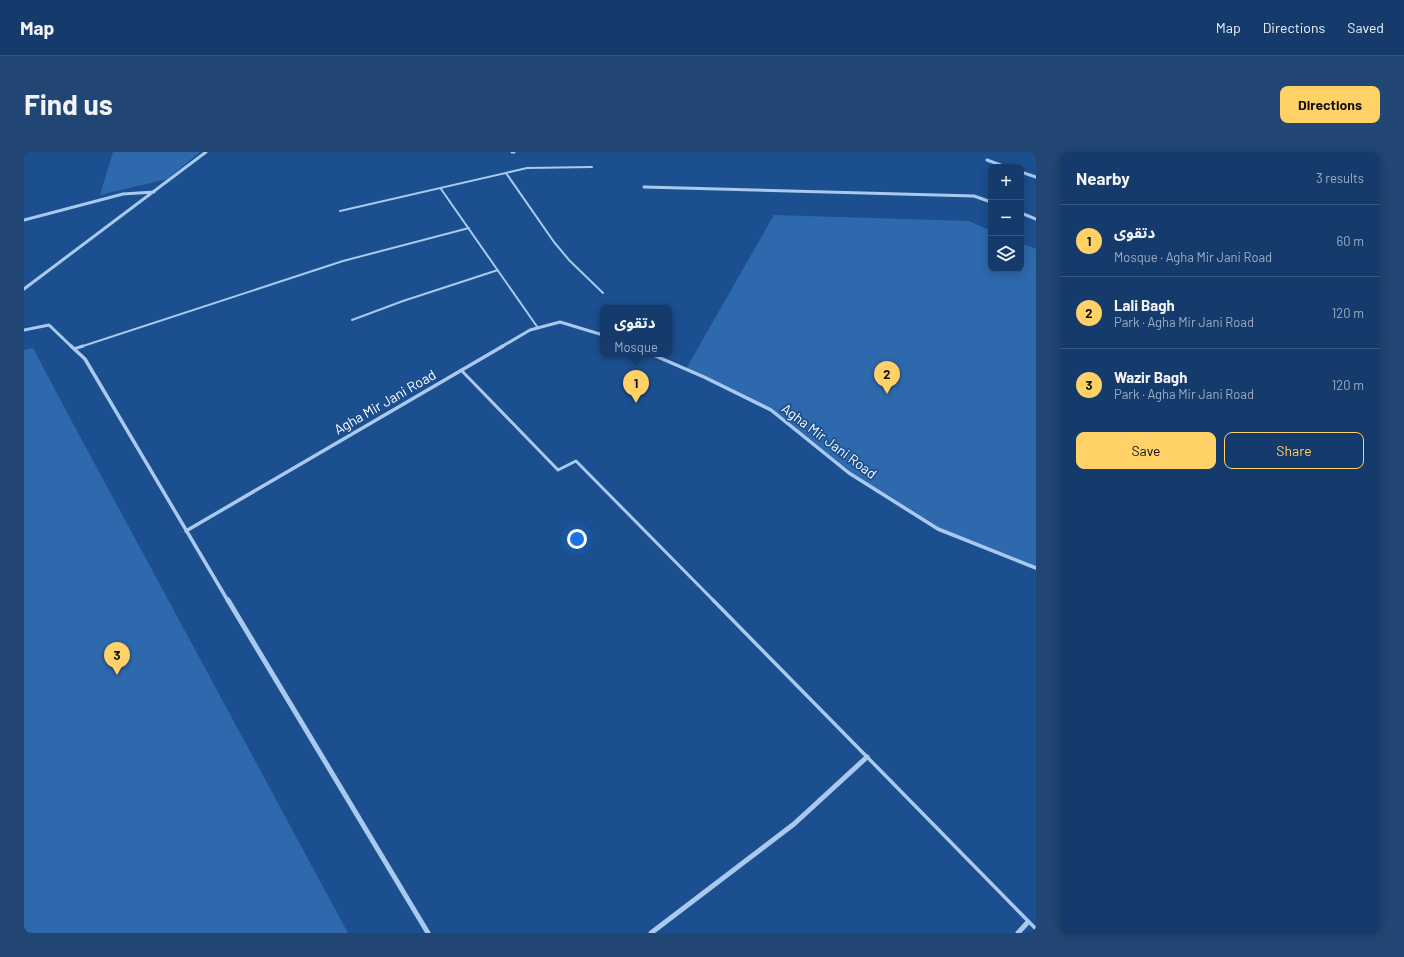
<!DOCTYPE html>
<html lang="en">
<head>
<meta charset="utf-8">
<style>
	body { margin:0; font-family:Barlow,"Noto Sans Arabic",sans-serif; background:#214673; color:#f1f3f6 }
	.controls { position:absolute; right:12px; top:12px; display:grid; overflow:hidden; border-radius:8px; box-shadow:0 2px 10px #0003 }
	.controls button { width:36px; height:36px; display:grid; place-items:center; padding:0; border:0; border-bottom:1px solid #33557e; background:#143b6b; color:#f1f3f6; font:20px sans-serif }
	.you { position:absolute; left:553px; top:387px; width:14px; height:14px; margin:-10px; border:3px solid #fff; border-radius:50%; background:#1a73e8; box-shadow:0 0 0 6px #1a73e833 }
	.badge { display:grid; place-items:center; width:26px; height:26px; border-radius:50%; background:#ffd166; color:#111; font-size:13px; font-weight:700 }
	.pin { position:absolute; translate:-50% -33px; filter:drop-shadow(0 1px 2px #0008) }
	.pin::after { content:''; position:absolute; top:21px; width:14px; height:12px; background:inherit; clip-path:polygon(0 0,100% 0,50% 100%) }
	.popup { position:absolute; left:576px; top:153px; width:72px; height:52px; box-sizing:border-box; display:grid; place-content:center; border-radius:8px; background:#143b6b; filter:drop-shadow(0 1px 3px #0005); font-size:13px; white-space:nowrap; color:#9dadc1 }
	.popup b { font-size:15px; color:#f1f3f6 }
	.popup::after { content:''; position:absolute; left:50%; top:100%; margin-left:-8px; border:8px solid transparent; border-top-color:#143b6b }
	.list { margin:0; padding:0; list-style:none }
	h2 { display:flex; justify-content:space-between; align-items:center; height:52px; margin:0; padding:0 16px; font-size:17px }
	h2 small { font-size:13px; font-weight:400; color:#9dadc1 }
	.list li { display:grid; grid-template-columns:26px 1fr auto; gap:12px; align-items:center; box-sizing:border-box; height:72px; padding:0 16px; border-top:1px solid #33557e }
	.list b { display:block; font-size:15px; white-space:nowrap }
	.list p { margin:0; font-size:13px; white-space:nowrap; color:#9dadc1 }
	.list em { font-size:13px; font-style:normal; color:#9dadc1 }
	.actions { display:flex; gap:8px; padding:12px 16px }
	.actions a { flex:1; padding:9px 0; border:1px solid #ffd166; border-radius:8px; text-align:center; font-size:14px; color:#ffd166 }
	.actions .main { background:#ffd166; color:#111 }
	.icon { flex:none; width:22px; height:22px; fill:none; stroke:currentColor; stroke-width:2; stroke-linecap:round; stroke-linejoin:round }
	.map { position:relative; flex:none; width:1012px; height:781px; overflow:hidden; border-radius:8px }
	header { display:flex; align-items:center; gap:24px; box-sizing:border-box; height:56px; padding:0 20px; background:#143b6b; border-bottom:1px solid #33557e }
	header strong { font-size:19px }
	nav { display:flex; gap:22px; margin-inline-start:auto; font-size:14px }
	.intro { display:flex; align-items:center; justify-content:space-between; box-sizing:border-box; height:96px; padding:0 24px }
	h1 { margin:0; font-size:28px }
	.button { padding:10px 18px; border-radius:8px; background:#ffd166; color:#111; font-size:14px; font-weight:700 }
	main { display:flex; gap:24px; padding:0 24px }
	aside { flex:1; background:#143b6b; border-radius:8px; box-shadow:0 2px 10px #0003 }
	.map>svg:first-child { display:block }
	.green { fill:#2e69ad }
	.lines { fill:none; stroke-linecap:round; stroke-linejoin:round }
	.lane-far2 { stroke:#a9c9ee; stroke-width:2 }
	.lane-far1 { stroke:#a9c9ee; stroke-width:3 }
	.lane { stroke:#a9c9ee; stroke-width:3.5 }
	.street-far2 { stroke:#a9c9ee; stroke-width:3 }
	.street-far1 { stroke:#a9c9ee; stroke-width:3.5 }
	.street { stroke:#a9c9ee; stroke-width:5 }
	.labels { text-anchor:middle; stroke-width:3.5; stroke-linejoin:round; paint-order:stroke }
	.street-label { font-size:14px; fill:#fff; stroke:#1b4f8f }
</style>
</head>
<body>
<header>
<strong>Map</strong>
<nav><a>Map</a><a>Directions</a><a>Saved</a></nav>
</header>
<div class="intro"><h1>Find us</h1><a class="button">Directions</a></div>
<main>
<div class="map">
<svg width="1012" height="781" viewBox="0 0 1012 781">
	<rect width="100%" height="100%" fill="#1b4f8f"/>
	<path class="green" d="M89 0H176L143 27 76 43Z
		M750 63 945 69 967 79V117H997V91L1012 97V416L914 377 825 321 747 258 662 217Z
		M9 196 46 266 324 781H0V198Z"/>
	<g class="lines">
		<path class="lane-far2" d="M482 21 530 90 545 108 579 141
			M417 37 514 176
			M316 59 503 16 568 15
			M328 168 379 149 474 118
			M56 195 319 109 445 76"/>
		<path class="lane-far1" d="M50 197 59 194
			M437 218 534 318 552 309 690 449"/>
		<path class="lane" d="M689 448 1012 777"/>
		<path class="street-far2" d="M488 0H490
			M963 8 982 15
			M997 20 1012 25
			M620 35 950 44 967 50
			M997 61 1012 67
			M0 68 99 42 130 40
			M0 137 182 0
			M0 178 25 173 48 195
			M477 195 506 178 536 170 579 183"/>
		<path class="street-far1" d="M47 194 61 207 204 449
			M627 202 680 225 747 258 825 321 914 377 1012 416
			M162 379 479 194"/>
		<path class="street" d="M204 448 404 781
			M627 781 770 672 843 605
			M994 781 1004 770"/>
	</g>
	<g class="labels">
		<g class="street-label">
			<text transform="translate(361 250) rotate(-30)" y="5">Agha Mir Jani Road</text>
			<text transform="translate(805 289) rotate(37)" y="5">Agha Mir Jani Road</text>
		</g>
	</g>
</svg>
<div class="controls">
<button>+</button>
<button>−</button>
<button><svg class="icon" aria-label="layers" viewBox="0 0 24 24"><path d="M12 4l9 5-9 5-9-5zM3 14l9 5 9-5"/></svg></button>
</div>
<div class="you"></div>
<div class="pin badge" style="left:612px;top:251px">1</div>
<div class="popup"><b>دتقوى</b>Mosque</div>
<div class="pin badge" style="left:863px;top:242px">2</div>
<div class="pin badge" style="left:93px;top:523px">3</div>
</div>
<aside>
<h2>Nearby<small>3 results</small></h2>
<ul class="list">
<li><span class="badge">1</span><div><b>دتقوى</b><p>Mosque · Agha Mir Jani Road</p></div><em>60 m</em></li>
<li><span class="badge">2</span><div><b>Lali Bagh</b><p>Park · Agha Mir Jani Road</p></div><em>120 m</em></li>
<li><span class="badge">3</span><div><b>Wazir Bagh</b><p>Park · Agha Mir Jani Road</p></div><em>120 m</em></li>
</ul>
<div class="actions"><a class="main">Save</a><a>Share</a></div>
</aside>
</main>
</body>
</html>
